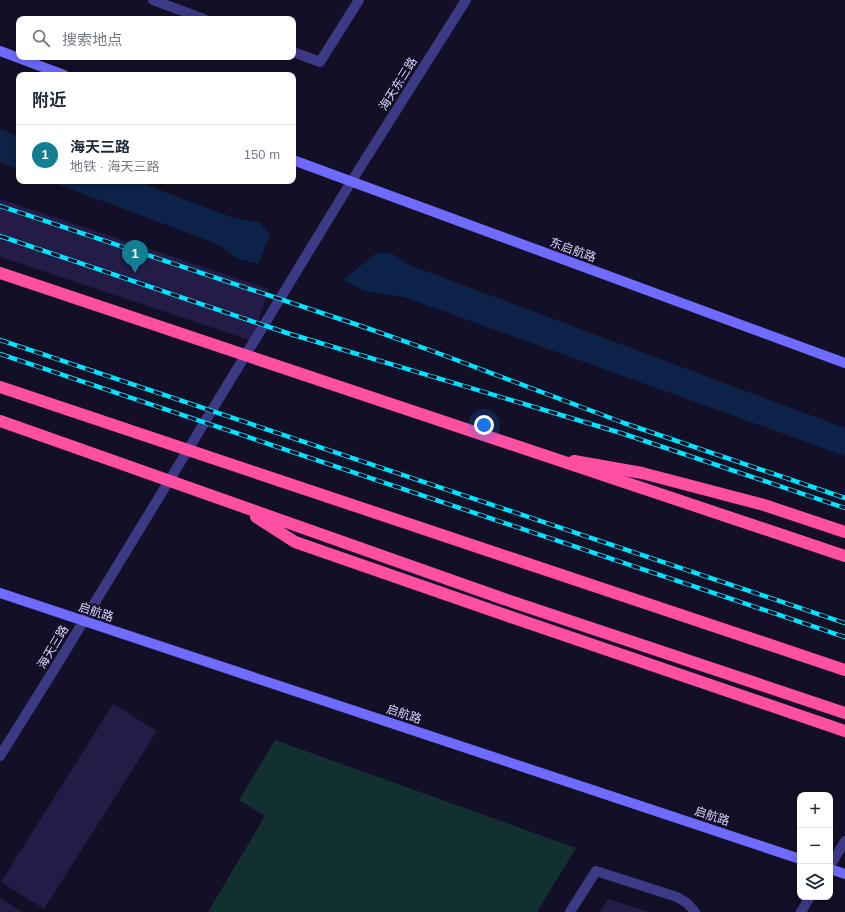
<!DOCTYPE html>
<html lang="zh">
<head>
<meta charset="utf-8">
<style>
	body { margin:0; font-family:Arial,"Noto Sans SC",sans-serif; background:#f2f2f3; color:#1f2937 }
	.controls { position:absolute; right:12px; bottom:12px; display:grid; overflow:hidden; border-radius:8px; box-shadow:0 2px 10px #0003 }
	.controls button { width:36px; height:36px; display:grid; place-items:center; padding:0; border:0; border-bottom:1px solid #e0e1e3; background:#fff; color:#1f2937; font:20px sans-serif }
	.you { position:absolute; left:484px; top:425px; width:14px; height:14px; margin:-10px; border:3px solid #fff; border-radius:50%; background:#1a73e8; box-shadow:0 0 0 6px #1a73e833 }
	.badge { display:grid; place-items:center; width:26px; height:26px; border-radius:50%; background:#117e91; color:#fff; font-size:13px; font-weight:700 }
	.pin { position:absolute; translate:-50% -33px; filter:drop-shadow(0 1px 2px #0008) }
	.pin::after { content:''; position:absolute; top:21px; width:14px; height:12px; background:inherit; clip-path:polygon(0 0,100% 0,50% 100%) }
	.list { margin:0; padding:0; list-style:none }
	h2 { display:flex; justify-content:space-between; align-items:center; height:52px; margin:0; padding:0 16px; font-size:17px }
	h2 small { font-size:13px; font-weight:400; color:#747a83 }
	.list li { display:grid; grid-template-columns:26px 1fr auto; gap:12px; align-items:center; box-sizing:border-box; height:60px; padding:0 16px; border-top:1px solid #e0e1e3 }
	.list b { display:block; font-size:15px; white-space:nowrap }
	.list p { margin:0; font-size:13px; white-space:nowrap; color:#747a83 }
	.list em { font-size:13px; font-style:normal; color:#747a83 }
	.icon { flex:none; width:22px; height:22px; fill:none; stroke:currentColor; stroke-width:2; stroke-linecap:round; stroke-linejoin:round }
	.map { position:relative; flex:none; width:845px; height:912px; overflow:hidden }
	.search { position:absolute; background:#fff; box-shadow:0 2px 10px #0003; left:16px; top:16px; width:280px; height:44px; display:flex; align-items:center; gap:10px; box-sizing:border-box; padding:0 14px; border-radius:8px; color:#747a83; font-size:15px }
	.panel { position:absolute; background:#fff; box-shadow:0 2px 10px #0003; left:16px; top:72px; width:280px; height:112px; border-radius:8px }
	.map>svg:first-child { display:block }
	.green { fill:#12302f }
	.water { fill:#0c2248 }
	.building { fill:#241b47 }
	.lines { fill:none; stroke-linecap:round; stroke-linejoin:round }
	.lane { stroke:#3d3a85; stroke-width:10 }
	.street { stroke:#3d3a85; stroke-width:10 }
	.secondary { stroke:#6f6bff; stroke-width:10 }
	.highway { stroke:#ff4fa3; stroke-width:12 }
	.rail-casing { stroke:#00e5ff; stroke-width:4.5 }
	.rail { stroke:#130f26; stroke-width:3; stroke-dasharray:9; stroke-linecap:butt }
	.highway-bridge { stroke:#ff4fa3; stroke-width:12 }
	.labels { text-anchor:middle; stroke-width:4; stroke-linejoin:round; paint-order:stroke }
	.street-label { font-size:12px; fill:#d9d4ff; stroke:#130f26 }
</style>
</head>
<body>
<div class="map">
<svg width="845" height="912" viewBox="0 0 845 912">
	<rect width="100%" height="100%" fill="#130f26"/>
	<path class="green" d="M275 740 576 848 537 912H208L265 816 239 800Z"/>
	<path class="water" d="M0 129 19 137V170L0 162Z
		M49 181H136L234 218 259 222 270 235 258 264 239 259 215 243Z
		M391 253 407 264 845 428V456L404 297 364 291 343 280 375 254Z"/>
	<path class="building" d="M0 199 269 289 252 341 0 257Z
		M113 704 157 731 44 909 1 882Z
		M0 898 22 912H0Z
		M608 899 650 912H600Z"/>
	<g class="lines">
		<path class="lane" d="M153 0 204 19
			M293 52 320 62 359 0
			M570 912 596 871 677 897 687 903 695 912"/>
		<path class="street" d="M0 756 55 668 351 182 466 0
			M830 866 845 841
			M801 912 810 897"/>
		<path class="secondary" d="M0 51 64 75
			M293 160 845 363
			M0 593 800 859
			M830 869 845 874"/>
		<path class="highway" d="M574 461 642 473 764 505 845 532
			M511 617 845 731"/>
		<g class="rail-casing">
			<path id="rail" d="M0 206 364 327 435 352 624 423 845 498
				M0 236 287 333 621 433 845 508
				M0 340 845 623
				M0 354 845 637"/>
		</g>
		<use href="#rail" class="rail"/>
		<path class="highway-bridge" d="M0 273 845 556
			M0 387 845 670
			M0 421 504 599 845 713
			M256 517 295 542 511 617"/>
	</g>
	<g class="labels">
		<g class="street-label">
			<text transform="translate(398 84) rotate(-58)" y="4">海天东三路</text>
			<text transform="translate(573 250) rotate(20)" y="4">东启航路</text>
			<text transform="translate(96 612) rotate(18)" y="4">启航路</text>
			<text transform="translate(53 647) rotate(-59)" y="4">海天三路</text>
			<text transform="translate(404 714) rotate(18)" y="4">启航路</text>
			<text transform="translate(712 816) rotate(18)" y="4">启航路</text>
		</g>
	</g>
</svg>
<div class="controls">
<button>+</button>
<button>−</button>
<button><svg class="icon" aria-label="layers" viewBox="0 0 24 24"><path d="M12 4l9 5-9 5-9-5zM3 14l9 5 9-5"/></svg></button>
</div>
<div class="you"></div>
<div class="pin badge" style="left:135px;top:273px">1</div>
<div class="search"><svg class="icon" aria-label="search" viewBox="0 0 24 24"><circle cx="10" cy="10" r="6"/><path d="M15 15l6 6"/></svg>搜索地点</div>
<section class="panel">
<h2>附近<small></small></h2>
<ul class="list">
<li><span class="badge">1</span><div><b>海天三路</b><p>地铁 · 海天三路</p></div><em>150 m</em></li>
</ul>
</section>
</div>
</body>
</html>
